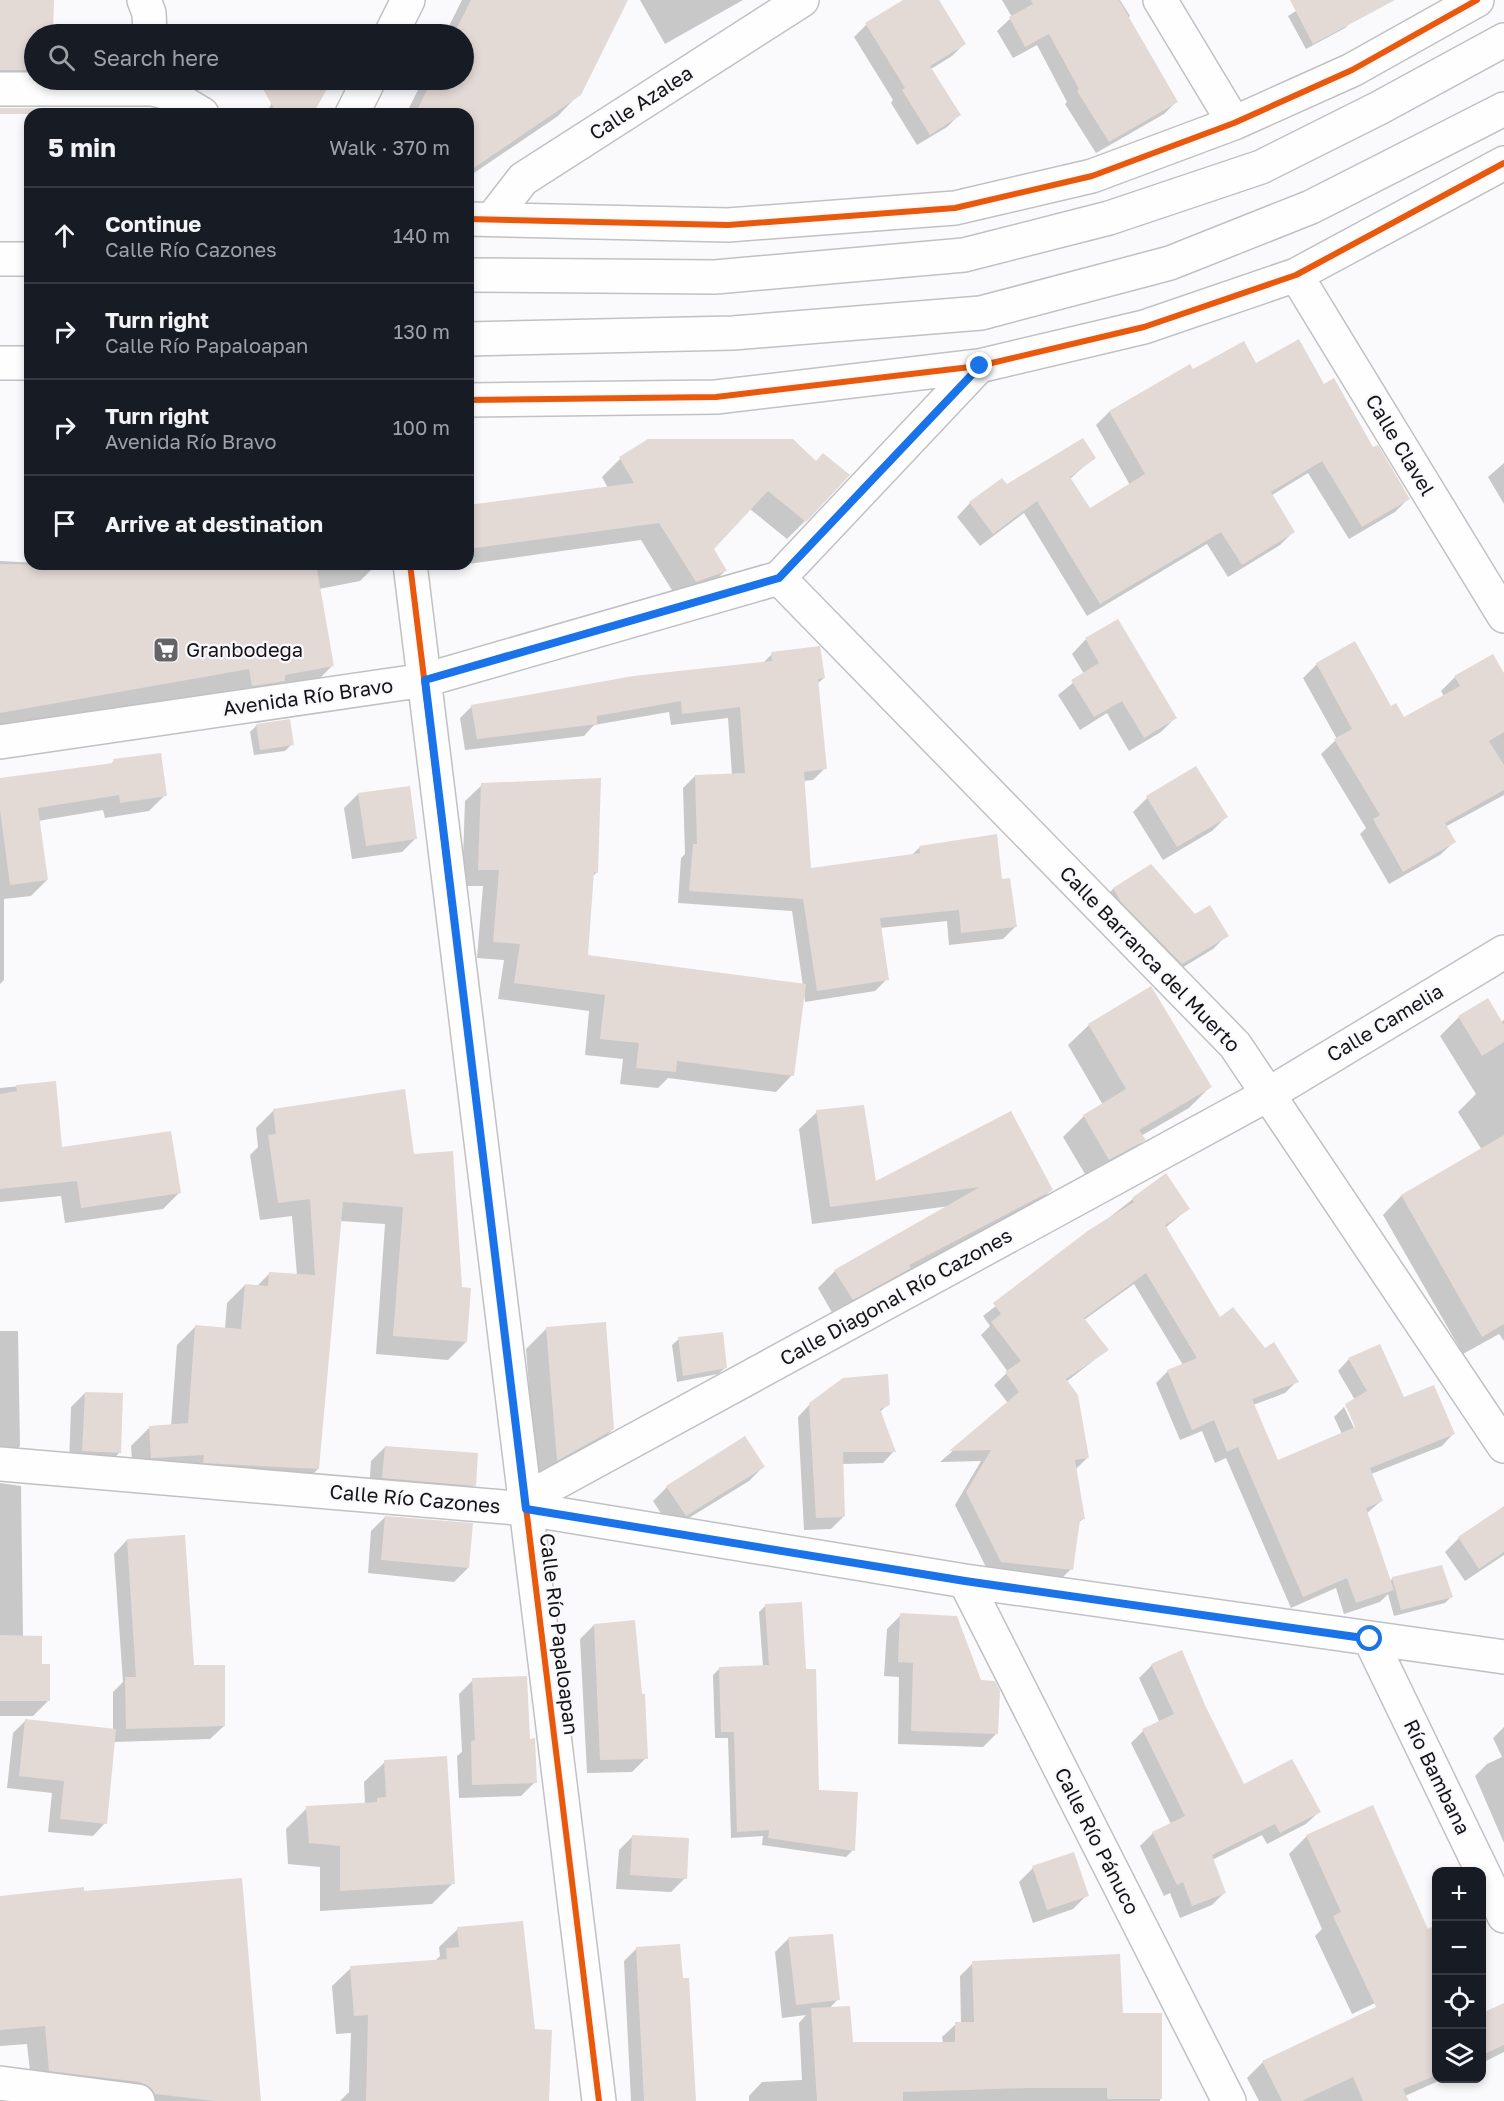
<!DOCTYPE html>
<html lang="en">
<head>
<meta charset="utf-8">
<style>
	body { margin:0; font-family:"Golos Text",sans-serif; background:#242831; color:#f1f3f6 }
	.controls { position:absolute; right:18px; bottom:18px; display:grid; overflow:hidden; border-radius:12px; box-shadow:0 3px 9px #0003 }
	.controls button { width:54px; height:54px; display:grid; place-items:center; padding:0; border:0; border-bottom:2px solid #363941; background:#171b24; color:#f1f3f6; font:30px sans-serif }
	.stop { position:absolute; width:18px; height:18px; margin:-14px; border:4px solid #1a73e8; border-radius:50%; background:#fff }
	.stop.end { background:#1a73e8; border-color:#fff; box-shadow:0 2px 6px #0008 }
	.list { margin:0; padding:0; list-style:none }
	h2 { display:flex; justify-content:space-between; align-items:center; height:78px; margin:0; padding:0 24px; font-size:26px }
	h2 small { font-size:20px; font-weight:400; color:#9ea1a6 }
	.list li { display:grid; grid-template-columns:39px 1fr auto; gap:18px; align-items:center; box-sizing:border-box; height:96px; padding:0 24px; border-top:2px solid #363941 }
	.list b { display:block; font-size:22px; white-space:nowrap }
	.list p { margin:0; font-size:20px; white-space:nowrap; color:#9ea1a6 }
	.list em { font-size:20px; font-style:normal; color:#9ea1a6 }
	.icon { flex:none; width:33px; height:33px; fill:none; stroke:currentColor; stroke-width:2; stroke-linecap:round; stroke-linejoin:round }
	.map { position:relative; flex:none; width:1504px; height:2101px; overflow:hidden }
	.search { position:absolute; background:#171b24; box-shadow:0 3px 9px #0003; left:24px; top:24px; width:450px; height:66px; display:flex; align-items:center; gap:15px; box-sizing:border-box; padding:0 21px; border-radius:33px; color:#9ea1a6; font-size:22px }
	.panel { position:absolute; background:#171b24; box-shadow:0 3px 9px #0003; left:24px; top:108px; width:450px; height:462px; border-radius:18px }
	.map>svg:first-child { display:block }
	.shadow { fill:#0003 }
	.building { fill:#e3dad6 }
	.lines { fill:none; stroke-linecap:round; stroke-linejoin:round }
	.minor-casing { stroke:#c1c0c3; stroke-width:36 }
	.major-casing { stroke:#c1c0c3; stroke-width:36 }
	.minor { stroke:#fefeff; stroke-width:33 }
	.major { stroke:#fefeff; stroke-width:33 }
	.cycleway-casing { stroke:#f9f9fd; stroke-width:10 }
	.cycleway { stroke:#e8590c; stroke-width:6 }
	.route { stroke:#1a73e8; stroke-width:8 }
	.labels { text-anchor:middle; stroke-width:4.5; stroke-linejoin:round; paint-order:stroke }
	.street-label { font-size:20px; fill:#141417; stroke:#f9f9fd }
	.poi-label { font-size:20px; fill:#141417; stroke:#f9f9fd; text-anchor:start }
</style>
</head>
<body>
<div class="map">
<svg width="1504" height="2101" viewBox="0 0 1504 2101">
	<rect width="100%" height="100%" fill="#fafafc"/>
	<path class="shadow" d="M0 0H52V34H34V80L0 87Z
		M462 0H627L579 94 558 116 468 177V114H406L423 80H464V34H445Z
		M640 0H743L665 44Z
		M905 0H937L964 44 952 56 931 69 959 115 947 127 917 145 891 103 893 100 854 37 866 25Z
		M1002 0H1120L1130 16 1128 18 1176 102 1164 114 1096 153 1065 104 1067 102 1037 45 1013 58 997 31 1012 17Z
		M1313 0H1340L1351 22 1345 28 1306 49 1288 16Z
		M284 80H330L312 114H266Z
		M1256 365 1324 386 1408 499 1395 512 1349 539 1308 473 1272 495 1293 532 1280 545 1228 577 1207 544 1087 616 1024 513 980 546 957 517 970 503 1006 486 1094 457 1070 479 1089 510 1130 485 1096 425 1109 412 1190 366 1192 371Z
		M648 441H793L805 521 787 539 750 509 712 549 725 571 707 589 678 600 641 540 468 564V506L608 488 602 477 620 459Z
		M1504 463V504L1488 477Z
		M0 561 131 568 153 564H377L360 581 319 589 333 665 307 691 0 734Z
		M433 564H468L434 569Z
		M1117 621 1175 718 1161 732 1129 751 1107 713 1080 730 1058 695 1084 674 1072 654 1085 640Z
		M772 654 824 678 817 684 825 768 813 780 803 781 809 870 911 856 920 847 1001 881 1015 927 1003 939 949 945 947 921 880 928 887 979 875 991 805 1002 804 993 792 1075 776 1092 668 1078 658 1088 620 1084 623 1059 585 1055 589 1011 498 999 504 960 477 958 483 886H462L465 801 482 785 597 872 592 877 586 956 803 986 792 911 678 903 681 858 685 854 683 788 695 776 732 775 728 718 671 725 669 712 594 725 584 736 465 750 460 718 472 706 762 664Z
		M1492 656 1504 676V795L1445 827 1454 842 1440 855 1389 884 1360 834 1366 828 1321 754 1337 739 1303 678 1317 664 1403 719 1444 696 1441 691 1455 677Z
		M257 725 292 744 285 751 254 755 250 732Z
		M114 761 165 795 149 811 105 818 103 810 38 821 47 880 31 896 4 899V980L0 984V780L110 765Z
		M1196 768 1226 817 1212 831 1163 860 1133 812 1147 798Z
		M358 794 416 838 402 852 352 859 344 808Z
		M1151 866 1195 916 1227 935 1213 949 1167 977 1100 903 1113 889Z
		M1459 1017 1501 1022 1504 1020V1341L1499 1334 1463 1354 1383 1215 1401 1196 1482 1150 1458 1112 1476 1094 1440 1036Z
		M1089 1025 1210 1087 1189 1108 1141 1136 1144 1140 1123 1160 1088 1179 1063 1137 1084 1116 1103 1105 1068 1045Z
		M54 1083 60 1148 179 1193 163 1209 65 1223 61 1196 0 1202V1088Z
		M274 1110 413 1156 466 1342 448 1360 376 1354 385 1224 340 1221 318 1469 299 1487 133 1475 131 1446 149 1428 171 1426 177 1345 195 1327 225 1329 227 1303 245 1285 257 1286 270 1273 297 1275 292 1216 260 1220 250 1155 258 1147 256 1128Z
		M817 1112 874 1183 1011 1113 1051 1190 1034 1207 834 1316 818 1288 835 1271 950 1206 812 1224 799 1129Z
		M1133 1199 1188 1209 1165 1228 1220 1319 1264 1350 1297 1381 1285 1393 1253 1405 1277 1461 1342 1434 1334 1417 1344 1407 1357 1434 1359 1433 1348 1407H1345L1355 1400 1338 1371 1349 1359 1453 1434 1442 1446 1371 1474 1381 1501 1366 1514 1389 1582 1393 1578 1451 1597 1445 1603 1394 1616 1388 1594 1380 1602 1344 1614 1336 1588 1291 1608 1226 1458 1215 1463 1202 1431 1180 1440 1156 1383 1168 1371 1183 1365 1134 1284 1084 1320 1107 1350 1066 1382 1088 1457 1076 1469 1083 1519 1078 1523 1071 1569 1059 1581 989 1573 955 1505 981 1461 940 1462 1008 1403 994 1385 1008 1372 981 1335 990 1326 983 1316Z
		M547 1328 613 1429 592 1450 536 1480 526 1349Z
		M0 1331H18L20 1446 4 1462H0Z
		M679 1339 725 1368 718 1374 677 1382 672 1345Z
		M85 1393 119 1453 105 1467 69 1465 71 1407Z
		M810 1404H888L880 1412 894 1451 883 1463 842 1464 843 1517 831 1529 804 1530 798 1417Z
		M385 1447 474 1485 460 1499 369 1491 371 1461Z
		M763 1467 749 1481 671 1529 653 1501 667 1487Z
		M0 1483 21 1486 23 1637 41 1665 48 1701 33 1716H0Z
		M1504 1508V1555L1465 1581 1445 1552 1459 1538Z
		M385 1517 468 1568 454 1582 368 1573 371 1531Z
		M127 1540 224 1726 210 1739 113 1742 105 1823 93 1836 48 1832 52 1793 7 1788 13 1733 26 1720 113 1730V1692L123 1682 114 1554Z
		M765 1606 804 1670 818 1791 853 1850 846 1857 762 1845 763 1836 731 1838 728 1738H715L713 1675 720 1668 763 1667 759 1612Z
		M901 1615 997 1733 983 1747 898 1744 899 1677 884 1676 887 1629Z
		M594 1625 646 1758 632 1772 587 1773 580 1639Z
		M1152 1665 1204 1706 1244 1786 1319 1812 1306 1824 1267 1844 1262 1835 1212 1860 1224 1893 1212 1905 1180 1918 1170 1893 1164 1896 1140 1846 1153 1833 1171 1824 1131 1743 1143 1731 1160 1723 1139 1678Z
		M473 1680 529 1740 535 1782 521 1796 459 1798 457 1756 462 1752 459 1694Z
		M1504 1727V1843L1475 1776 1487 1764 1502 1757 1493 1738Z
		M385 1762 453 1883 432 1904 320 1911V1867L288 1864 286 1829 307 1808 365 1804 364 1782Z
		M633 1836 685 1878 671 1892 616 1889 619 1850Z
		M1307 1836 1436 1974 1352 2014 1315 1936 1322 1929 1289 1854Z
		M1033 1868 1087 1895 1073 1909 1033 1923 1019 1882Z
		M83 1893 259 2101H123L32 2089 27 2044 0 2046V1904Z
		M458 1929 534 2031 548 2101H340L349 2092 351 2033 336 2034 332 1986 351 1968 435 1961 440 1956 439 1947Z
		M789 1938 838 1999 829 2009 851 2043H943L942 2037 956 2024H961L960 1976 973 1963 1122 2015H1160V2101H749V2096L762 2082 802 2080 799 2023 806 2015 782 2018 775 1952Z
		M637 1948 694 2101H631L624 1961Z
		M1504 2005V2052L1482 2063V2015Z
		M1436 2034V2078H1445L1405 2096 1407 2101H1259L1247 2078 1263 2062Z"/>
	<path class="building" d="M0 0H54L53 34H34V70H0Z
		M471 0H628L581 95 468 172V114H415L432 80H464V34H454Z
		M903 0H939L966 44 930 66 961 115 930 135 902 90 905 88 865 23Z
		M1031 0H1119L1178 102 1109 142 1077 91 1079 89 1049 34 1025 47 1009 17 1033 4Z
		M1290 0H1395L1313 44Z
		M258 80H332L313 114H277Z
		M0 108H52V114H0Z
		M1299 339 1324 384 1334 378 1373 447 1378 445 1410 499 1362 527 1322 461 1271 492 1295 532 1242 565 1221 532 1100 604 1037 501 993 534 969 502 1002 478 1007 484 1083 438 1096 458 1070 477 1090 508 1145 474 1109 411 1190 364 1193 369 1244 341 1256 363Z
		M648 439H793L816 461 823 453 850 475 806 522 768 491 714 549 727 571 696 582 659 523 468 549V505L634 483 619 457Z
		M0 564 131 566 145 564H316L334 666 285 675V681L252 686 249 669 0 713Z
		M1118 619 1177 718 1144 738 1122 701 1094 717 1071 680 1099 663 1085 638Z
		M1355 641 1391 706 1396 703 1404 717 1460 686 1454 676 1493 654 1504 673V732L1489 741 1504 765V790L1445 823 1456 842 1403 872 1373 819 1380 815 1334 739 1352 729 1316 663Z
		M820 646 825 678 818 679 827 769 804 772 811 868 920 853 919 846 997 834 1002 879 1010 878 1017 927 961 933 959 910 880 918 889 980 817 991 803 899 689 891 693 844H697L695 775 745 773 740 707 682 714 681 701 597 716V724L477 739 471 705 633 676 772 661 771 652Z
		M290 719 294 745 260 750 256 724Z
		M161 753 167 796 120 803 119 795 38 808 48 880 10 885 0 810V778L114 763 113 759Z
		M1196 766 1228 817 1177 847 1146 796Z
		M601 778 598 873 594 872 588 955 806 984 794 1076 677 1061 676 1072 636 1068 639 1043 600 1039 605 995 514 983 520 944 493 942 499 870H478L481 783Z
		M410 786 417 839 366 846 358 793Z
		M1151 864 1195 914 1210 905 1229 936 1182 964 1121 902 1113 888Z
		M1151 986 1212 1087 1139 1130 1146 1140 1109 1160 1083 1115 1126 1089 1088 1024Z
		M1488 998 1504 1025V1042L1482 1056 1458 1016Z
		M56 1081 62 1147 171 1131 181 1193 81 1208 77 1181 0 1189V1094L17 1091 16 1085Z
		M405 1089 414 1154 453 1151 462 1287 471 1288 467 1342 393 1336 403 1207 343 1202 319 1469 203 1463 204 1455 151 1458 149 1426 188 1423 195 1325 241 1329 245 1284 268 1286 269 1272 315 1275 310 1199 278 1203 268 1135 276 1134 273 1109Z
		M864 1105 876 1181 1011 1111 1053 1190 909 1265 911 1268 853 1300 834 1270 980 1187 830 1207 816 1110Z
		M1504 1135V1324L1482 1337 1401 1195Z
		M1166 1173 1190 1209 1165 1225 1220 1317 1233 1307 1265 1348 1274 1342 1299 1382 1252 1399 1278 1460 1355 1427 1345 1404 1367 1391 1348 1358 1380 1344 1404 1397 1434 1385 1455 1434 1370 1468 1383 1501 1366 1508 1394 1590 1356 1603 1347 1578 1303 1597 1238 1447 1227 1452 1214 1420 1192 1430 1167 1370 1197 1358 1146 1273 1084 1318 1109 1350 1066 1379 1078 1395 1089 1458 1075 1460 1085 1519 1080 1520 1073 1570 1001 1562 966 1492 991 1450 949 1451 1019 1392 1005 1372 1021 1361 991 1322 1001 1314 993 1303 1089 1230 1134 1202 1132 1198Z
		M606 1322 614 1429 557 1461 546 1327Z
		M723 1332 727 1368 683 1376 678 1337Z
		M888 1374 890 1405 880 1409 896 1452H843L845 1517 816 1518 809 1403 843 1378Z
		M85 1392 123 1393 121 1453 82 1451Z
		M745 1436 765 1467 686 1516 666 1486Z
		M385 1446 478 1453 476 1486 382 1478Z
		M1504 1506V1552L1479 1569 1458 1537Z
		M385 1516 473 1523 469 1568 381 1560Z
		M185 1535 194 1665H225V1726L126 1729 125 1677H136L127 1539Z
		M1442 1565 1453 1597 1401 1610 1392 1577Z
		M802 1602 806 1669H816L819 1790 858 1792 855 1851 768 1838 769 1830 737 1832 734 1732H721L719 1667 769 1665 765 1604Z
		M900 1613 957 1616 981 1680 995 1681 1000 1691 998 1734 911 1731 913 1663 898 1662Z
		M635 1620 642 1694H645L648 1759 600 1760 594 1624Z
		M0 1635 42 1636V1664H50V1701H0Z
		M1182 1650 1205 1705 1244 1784 1292 1759 1321 1812 1280 1833 1275 1824 1212 1855 1226 1893 1192 1906 1183 1882 1177 1885 1152 1832 1185 1816 1142 1729 1174 1714 1151 1664Z
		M527 1676 530 1739 535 1738 537 1783 472 1785 471 1741 475 1740 472 1678Z
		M25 1719 116 1729 107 1824 60 1819 64 1781 19 1776Z
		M447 1756 455 1884 340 1891V1846L309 1843 306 1806 377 1802V1798L386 1797 384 1760Z
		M1373 1805 1428 1929 1437 1924V2075L1403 2089 1409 2101H1363L1353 2077 1302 2101H1282L1262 2061 1376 2007 1333 1916 1341 1912 1306 1835Z
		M632 1835 689 1838 687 1879 630 1875Z
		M1074 1852 1089 1896 1047 1910 1032 1866Z
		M242 1878 261 2101H215L155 2094 150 2087 140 2082 49 2071 45 2026 0 2030V1896L84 1887V1891Z
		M523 1921 535 2029 552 2030 549 2101H366L368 2015 354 2016 350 1966 447 1959 446 1948 459 1947 457 1927Z
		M833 1934 840 2000 796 2005 788 1937Z
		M680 1944 683 1978H689L696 2101H644L636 1947Z
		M1120 1954 1123 2013H1162V2099H1107V2088H1028L903 2092V2101H817L811 2008 850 2006 853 2042H955V2022H974L972 1961Z
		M1504 2003V2045L1482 2055V2013Z"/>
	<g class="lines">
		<g class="minor-casing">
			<path id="minor" d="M144 0 149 13 150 34
				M1160 0 1234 123
				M391 34 408 0
				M0 89H152L165 92 202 114
				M352 114 369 80
				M468 219 728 225 955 208 1092 176 1234 123 1352 70 1477 0
				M492 219 523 179 802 0
				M1296 275 1504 616
				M468 400 716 397 979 366 1144 327 1296 275 1504 163
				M410 564 599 2101
				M779 578 1235 1045 1504 1446
				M0 742 425 680 779 578 979 366
				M0 1464 527 1509 965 1581 1504 1657
				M526 1499 1267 1095 1504 952
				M965 1581 1229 2101
				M1370 1639 1504 1916
				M0 2083 138 2101"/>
		</g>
		<g class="major-casing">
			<path id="major" d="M0 259H30
				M468 275 715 277 964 255 1109 218 1261 167 1379 108 1504 40
				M468 339 733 333 981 313 1170 263 1311 207 1504 109
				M0 363H30"/>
		</g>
		<use href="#minor" class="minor"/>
		<use href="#major" class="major"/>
		<g class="cycleway-casing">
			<path id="cycleway" d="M468 219 728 225 955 208 1092 176 1234 123 1352 70 1477 0
				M468 400 716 397 979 366 1144 327 1296 275 1504 163
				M410 564 599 2101"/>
		</g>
		<use href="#cycleway" class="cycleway"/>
	</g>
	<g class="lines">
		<path class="route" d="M980 366 779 578 425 680 526 1509 965 1581 1370 1639"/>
	</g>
	<defs>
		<g id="supermarket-square" transform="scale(1.35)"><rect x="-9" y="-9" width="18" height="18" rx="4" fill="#646467" stroke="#f9f9fd"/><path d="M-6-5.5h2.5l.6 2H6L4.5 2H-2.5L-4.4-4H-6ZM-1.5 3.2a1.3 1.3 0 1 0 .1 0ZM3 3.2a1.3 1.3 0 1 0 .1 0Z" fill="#fff"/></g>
	</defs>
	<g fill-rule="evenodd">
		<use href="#supermarket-square" x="166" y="650"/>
	</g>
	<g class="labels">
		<g class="street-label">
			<text transform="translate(641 103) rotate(-33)" y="7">Calle Azalea</text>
			<text transform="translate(1400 445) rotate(59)" y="7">Calle Clavel</text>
			<text transform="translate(308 697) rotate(-8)" y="7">Avenida Río Bravo</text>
			<text transform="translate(1150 959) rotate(46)" y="7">Calle Barranca del Muerto</text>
			<text transform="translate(1385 1023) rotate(-31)" y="7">Calle Camelia</text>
			<text transform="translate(896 1297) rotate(-29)" y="7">Calle Diagonal Río Cazones</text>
			<text transform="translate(415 1499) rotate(5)" y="7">Calle Río Cazones</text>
			<text transform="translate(559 1634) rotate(83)" y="7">Calle Río Papaloapan</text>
			<text transform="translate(1437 1777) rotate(64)" y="7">Río Bambana</text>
			<text transform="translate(1097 1841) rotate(63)" y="7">Calle Río Pánuco</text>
		</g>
		<g class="poi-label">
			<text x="186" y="657">Granbodega</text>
		</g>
	</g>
</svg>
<div class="controls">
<button>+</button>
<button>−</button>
<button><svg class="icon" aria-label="locate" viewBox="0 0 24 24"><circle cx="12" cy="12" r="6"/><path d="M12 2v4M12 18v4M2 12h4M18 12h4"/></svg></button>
<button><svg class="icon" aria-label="layers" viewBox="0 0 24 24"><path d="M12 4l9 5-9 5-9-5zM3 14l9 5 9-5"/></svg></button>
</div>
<div class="stop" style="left:1370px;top:1639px"></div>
<div class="stop end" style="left:980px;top:366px"></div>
<div class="search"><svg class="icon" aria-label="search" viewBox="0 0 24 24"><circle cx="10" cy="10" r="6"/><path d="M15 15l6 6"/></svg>Search here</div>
<section class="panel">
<h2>5 min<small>Walk · 370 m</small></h2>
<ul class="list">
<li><svg class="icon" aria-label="ahead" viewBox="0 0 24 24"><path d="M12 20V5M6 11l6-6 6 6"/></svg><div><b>Continue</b><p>Calle Río Cazones</p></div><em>140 m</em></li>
<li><svg class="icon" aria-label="right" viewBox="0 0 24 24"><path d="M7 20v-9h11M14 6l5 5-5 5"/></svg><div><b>Turn right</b><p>Calle Río Papaloapan</p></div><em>130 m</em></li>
<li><svg class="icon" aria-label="right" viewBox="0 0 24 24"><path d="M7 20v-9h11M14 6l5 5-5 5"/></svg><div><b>Turn right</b><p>Avenida Río Bravo</p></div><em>100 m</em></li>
<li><svg class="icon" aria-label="arrive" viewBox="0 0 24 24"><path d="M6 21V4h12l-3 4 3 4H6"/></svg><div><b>Arrive at destination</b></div></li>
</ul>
</section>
</div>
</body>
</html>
